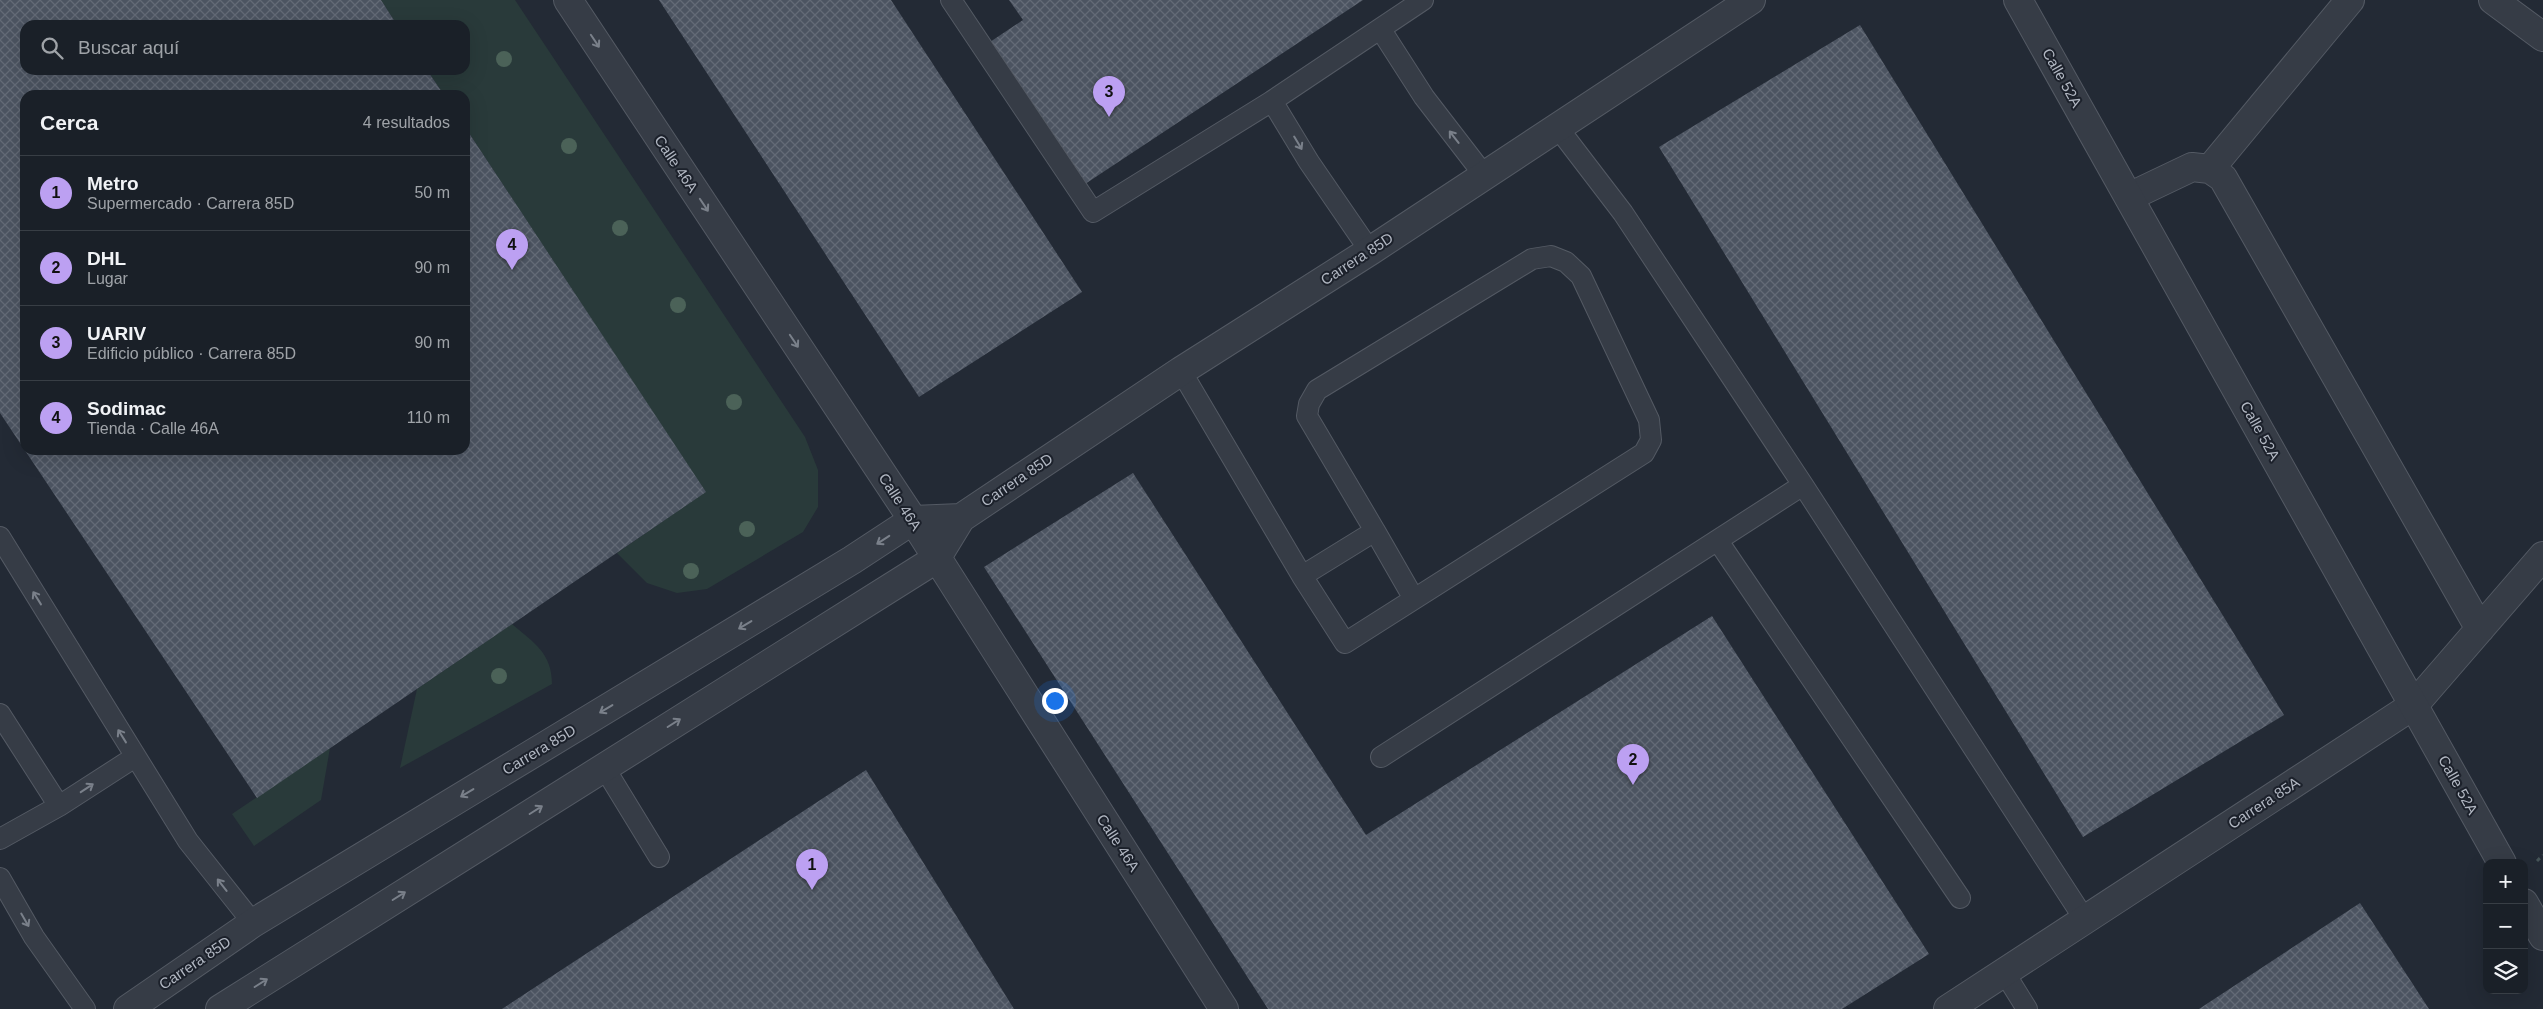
<!DOCTYPE html>
<html lang="es">
<head>
<meta charset="utf-8">
<style>
	body { margin:0; font-family:Helvetica,sans-serif; background:#232830; color:#f1f3f6 }
	.controls { position:absolute; right:15px; bottom:15px; display:grid; overflow:hidden; border-radius:10px; box-shadow:0 5px 20px #0002 }
	.controls button { width:45px; height:45px; display:grid; place-items:center; padding:0; border:0; border-bottom:1px solid #383e45; background:#1a2028; color:#f1f3f6; font:25px sans-serif }
	.you { position:absolute; left:1054px; top:700px; width:18px; height:18px; margin:-12px; border:4px solid #fff; border-radius:50%; background:#1a73e8; box-shadow:0 0 0 8px #1a73e833 }
	.badge { display:grid; place-items:center; width:32px; height:32px; border-radius:50%; background:#bca0f2; color:#111; font-size:16px; font-weight:700 }
	.pin { position:absolute; translate:-50% -41px; filter:drop-shadow(0 1px 2px #0008) }
	.pin::after { content:''; position:absolute; top:26px; width:18px; height:15px; background:inherit; clip-path:polygon(0 0,100% 0,50% 100%) }
	.list { margin:0; padding:0; list-style:none }
	h2 { display:flex; justify-content:space-between; align-items:center; height:65px; margin:0; padding:0 20px; font-size:21px }
	h2 small { font-size:16px; font-weight:400; color:#9fa3a8 }
	.list li { display:grid; grid-template-columns:32px 1fr auto; gap:15px; align-items:center; box-sizing:border-box; height:75px; padding:0 20px; border-top:1px solid #383e45 }
	.list b { display:block; font-size:19px; white-space:nowrap }
	.list p { margin:0; font-size:16px; white-space:nowrap; color:#9fa3a8 }
	.list em { font-size:16px; font-style:normal; color:#9fa3a8 }
	.icon { flex:none; width:28px; height:28px; fill:none; stroke:currentColor; stroke-width:2; stroke-linecap:round; stroke-linejoin:round }
	.map { position:relative; flex:none; width:2543px; height:1009px; overflow:hidden }
	.search { position:absolute; background:#1a2028; box-shadow:0 5px 20px #0002; left:20px; top:20px; width:450px; height:55px; display:flex; align-items:center; gap:12px; box-sizing:border-box; padding:0 18px; border-radius:15px; color:#9fa3a8; font-size:19px }
	.panel { position:absolute; background:#1a2028; box-shadow:0 5px 20px #0002; left:20px; top:90px; width:450px; height:365px; border-radius:15px }
	.map>svg:first-child { display:block }
	.grass { fill:#293a3a }
	.building { fill:url(#building-cross-hatch) }
	.lines { fill:none; stroke-linecap:round; stroke-linejoin:round }
	.service-casing { stroke:#545a64; stroke-width:22 }
	.minor-casing { stroke:#545a64; stroke-width:30 }
	.tertiary-casing { stroke:#545a64; stroke-width:30 }
	.path { stroke:#465558; stroke-width:3; stroke-dasharray:4 4; stroke-linecap:butt }
	.service { stroke:#363c46; stroke-width:20 }
	.minor { stroke:#363c46; stroke-width:28 }
	.tertiary { stroke:#363c46; stroke-width:28 }
	.tree { fill:#4b6258 }
	.oneway { stroke:#7a808a }
	.labels { text-anchor:middle; stroke-width:4; stroke-linejoin:round; paint-order:stroke }
	.street-label { font-size:15px; fill:#b1b7c2; stroke:#1c212b }
</style>
</head>
<body>
<div class="map">
<svg width="2543" height="1009" viewBox="0 0 2543 1009">
	<defs>
		<pattern id="building-cross-hatch" width="8" height="8" patternUnits="userSpaceOnUse" patternTransform="scale(1.25)"><rect width="8" height="8" fill="#4c5461"/><path d="M0 0l8 8M0 8l8-8" fill="none" stroke="#636a76"/></pattern>
	</defs>
	<rect width="100%" height="100%" fill="#232a35"/>
	<path class="grass" d="M381 0H515L805 437 818 470V507L803 532 707 589 677 593 647 583 617 553 705 492 465 127V95H444L427 70H465V25H397Z
		M512 624C534 643 552 653 552 684L400 768 417 689Z
		M330 748 321 800 254 846 232 814Z"/>
	<path class="building" d="M0 0H381L397 25H25V70H427L444 95H25V450H465V127L706 492 257 798 0 413Z
		M659 0H891L1082 292 919 397Z
		M1009 0H1363L1079 188 984 46 1023 20Z
		M1860 25 2284 715 2083 837 1659 147Z
		M1133 473 1366 835 1712 616 1929 954 1842 1009H1268L984 567Z
		M866 770 1014 1009H502Z
		M2360 903 2429 1009H2199Z"/>
	<g class="lines">
		<g class="service-casing">
			<path id="service" d="M951 0 1093 212 1272 101 1423 0
				M1381 30 1424 97 1484 175
				M1272 101 1309 162 1370 251
				M1558 128 1623 213 1803 485 2085 920
				M1551 256 1566 262 1581 276 1649 420 1651 440 1644 453 1345 643 1302 576 1375 531 1307 416 1309 404 1317 390 1532 259Z
				M1181 371 1302 576
				M1375 531 1414 599
				M0 537 188 841 253 923
				M1718 541 1960 898
				M0 714 59 806
				M1381 757 1803 485
				M604 767 659 857
				M0 839 59 806 135 757
				M0 878 34 937 85 1009
				M2004 972 2027 1009"/>
		</g>
		<g class="minor-casing">
			<path id="minor" d="M568 0 913 520 1224 1009
				M2493 0 2543 37
				M2210 169 2350 0
				M2129 197 2192 167 2210 169 2223 178 2480 629
				M128 1009 253 923 852 560 913 520 961 518
				M220 1009 936 559 961 518 1181 371 1370 251 1751 0
				M1948 1009 2414 705 2543 556"/>
		</g>
		<g class="tertiary-casing">
			<path id="tertiary" d="M2018 0 2502 863
				M2524 903 2543 936"/>
		</g>
		<path class="path" d="M2537 861 2543 855"/>
		<use href="#service" class="service"/>
		<use href="#minor" class="minor"/>
		<use href="#tertiary" class="tertiary"/>
	</g>
	<g class="tree">
		<circle cx="504" cy="59" r="8"/>
		<circle cx="569" cy="146" r="8"/>
		<circle cx="620" cy="228" r="8"/>
		<circle cx="678" cy="305" r="8"/>
		<circle cx="734" cy="402" r="8"/>
		<circle cx="747" cy="529" r="8"/>
		<circle cx="691" cy="571" r="8"/>
		<circle cx="499" cy="676" r="8"/>
	</g>
	<defs><path id="oneway-shaft" d="M-6 0H5M1.5-3L5.5 0L1.5 3" fill="none" stroke-width="1.6" stroke-linecap="round" stroke-linejoin="round" transform="scale(1.25)"/></defs>
	<g class="oneway">
		<use href="#oneway-shaft" transform="translate(595 41) rotate(56)"/>
		<use href="#oneway-shaft" transform="translate(1454 137) rotate(-128)"/>
		<use href="#oneway-shaft" transform="translate(1298 143) rotate(59)"/>
		<use href="#oneway-shaft" transform="translate(704 205) rotate(56)"/>
		<use href="#oneway-shaft" transform="translate(794 341) rotate(56)"/>
		<use href="#oneway-shaft" transform="translate(883 540) rotate(147)"/>
		<use href="#oneway-shaft" transform="translate(37 598) rotate(-122)"/>
		<use href="#oneway-shaft" transform="translate(745 625) rotate(149)"/>
		<use href="#oneway-shaft" transform="translate(606 709) rotate(149)"/>
		<use href="#oneway-shaft" transform="translate(674 723) rotate(-32)"/>
		<use href="#oneway-shaft" transform="translate(122 736) rotate(-122)"/>
		<use href="#oneway-shaft" transform="translate(87 788) rotate(-33)"/>
		<use href="#oneway-shaft" transform="translate(467 793) rotate(149)"/>
		<use href="#oneway-shaft" transform="translate(536 810) rotate(-32)"/>
		<use href="#oneway-shaft" transform="translate(222 885) rotate(-128)"/>
		<use href="#oneway-shaft" transform="translate(399 896) rotate(-32)"/>
		<use href="#oneway-shaft" transform="translate(25 920) rotate(60)"/>
		<use href="#oneway-shaft" transform="translate(261 983) rotate(-32)"/>
	</g>
	<g class="labels">
		<g class="street-label">
			<text transform="translate(2062 78) rotate(61)" y="5">Calle 52A</text>
			<text transform="translate(676 164) rotate(56)" y="5">Calle 46A</text>
			<text transform="translate(1357 259) rotate(-33)" y="5">Carrera 85D</text>
			<text transform="translate(2260 431) rotate(61)" y="5">Calle 52A</text>
			<text transform="translate(1017 480) rotate(-34)" y="5">Carrera 85D</text>
			<text transform="translate(900 502) rotate(57)" y="5">Calle 46A</text>
			<text transform="translate(539 750) rotate(-31)" y="5">Carrera 85D</text>
			<text transform="translate(2458 785) rotate(61)" y="5">Calle 52A</text>
			<text transform="translate(2264 803) rotate(-33)" y="5">Carrera 85A</text>
			<text transform="translate(1118 843) rotate(57)" y="5">Calle 46A</text>
			<text transform="translate(195 963) rotate(-34)" y="5">Carrera 85D</text>
		</g>
	</g>
</svg>
<div class="controls">
<button>+</button>
<button>−</button>
<button><svg class="icon" aria-label="layers" viewBox="0 0 24 24"><path d="M12 4l9 5-9 5-9-5zM3 14l9 5 9-5"/></svg></button>
</div>
<div class="you"></div>
<div class="pin badge" style="left:812px;top:890px">1</div>
<div class="pin badge" style="left:1633px;top:785px">2</div>
<div class="pin badge" style="left:1109px;top:117px">3</div>
<div class="pin badge" style="left:512px;top:270px">4</div>
<div class="search"><svg class="icon" aria-label="search" viewBox="0 0 24 24"><circle cx="10" cy="10" r="6"/><path d="M15 15l6 6"/></svg>Buscar aquí</div>
<section class="panel">
<h2>Cerca<small>4 resultados</small></h2>
<ul class="list">
<li><span class="badge">1</span><div><b>Metro</b><p>Supermercado · Carrera 85D</p></div><em>50 m</em></li>
<li><span class="badge">2</span><div><b>DHL</b><p>Lugar</p></div><em>90 m</em></li>
<li><span class="badge">3</span><div><b>UARIV</b><p>Edificio público · Carrera 85D</p></div><em>90 m</em></li>
<li><span class="badge">4</span><div><b>Sodimac</b><p>Tienda · Calle 46A</p></div><em>110 m</em></li>
</ul>
</section>
</div>
</body>
</html>
